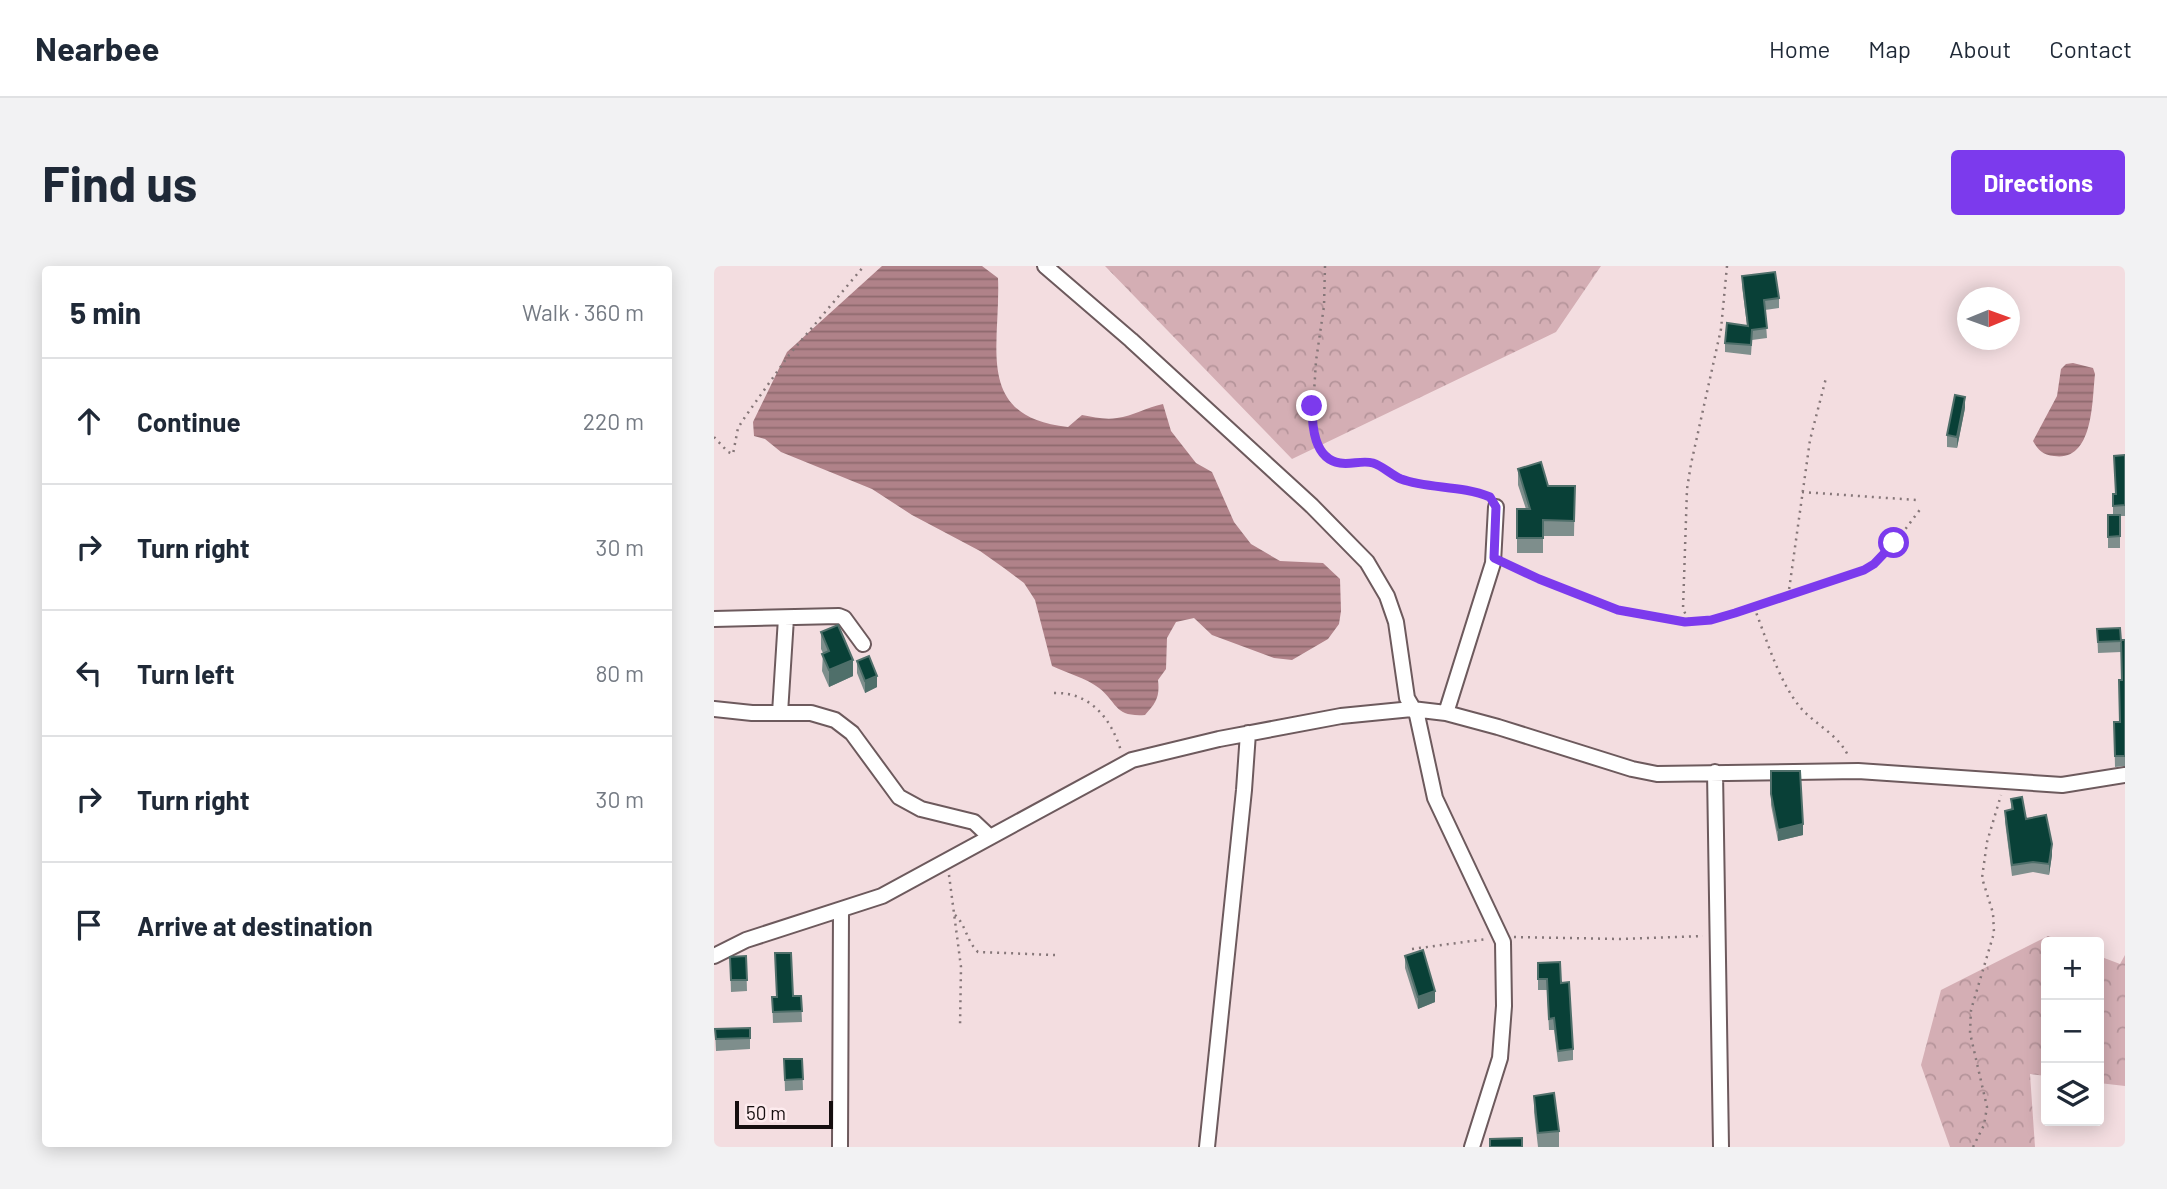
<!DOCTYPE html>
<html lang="en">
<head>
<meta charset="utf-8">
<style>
	body { margin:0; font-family:Barlow,sans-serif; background:#f2f2f3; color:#1f2937 }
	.controls { position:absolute; right:21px; bottom:21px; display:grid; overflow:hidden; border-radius:7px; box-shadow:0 4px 18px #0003 }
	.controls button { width:63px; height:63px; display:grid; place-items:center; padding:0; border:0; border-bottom:2px solid #e0e1e3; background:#fff; color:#1f2937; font:35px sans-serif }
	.compass { position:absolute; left:1243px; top:21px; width:63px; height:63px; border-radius:50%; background:#fff; box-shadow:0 4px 18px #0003; rotate:89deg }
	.scale { position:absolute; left:21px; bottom:18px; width:98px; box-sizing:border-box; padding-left:7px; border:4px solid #150e0f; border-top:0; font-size:19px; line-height:24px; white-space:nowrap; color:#150e0f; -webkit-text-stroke:5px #fdebee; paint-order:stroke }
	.stop { position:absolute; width:21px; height:21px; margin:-16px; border:5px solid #7c3aed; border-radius:50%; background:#fff }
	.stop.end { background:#7c3aed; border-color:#fff; box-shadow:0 2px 7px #0008 }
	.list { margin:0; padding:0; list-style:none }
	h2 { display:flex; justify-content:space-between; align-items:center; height:91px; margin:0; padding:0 28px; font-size:30px }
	h2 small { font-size:23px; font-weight:400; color:#747a83 }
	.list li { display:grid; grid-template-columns:46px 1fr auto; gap:21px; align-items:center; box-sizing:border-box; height:126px; padding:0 28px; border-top:2px solid #e0e1e3 }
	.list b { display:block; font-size:26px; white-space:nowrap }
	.list em { font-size:23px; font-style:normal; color:#747a83 }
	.icon { flex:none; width:38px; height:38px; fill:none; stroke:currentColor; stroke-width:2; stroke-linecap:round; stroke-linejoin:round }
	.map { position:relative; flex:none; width:1411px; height:881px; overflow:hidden; border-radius:7px }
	header { display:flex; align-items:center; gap:42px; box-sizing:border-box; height:98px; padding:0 35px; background:#fff; border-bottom:2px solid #e0e1e3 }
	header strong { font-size:33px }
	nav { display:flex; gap:38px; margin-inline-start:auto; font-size:24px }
	.intro { display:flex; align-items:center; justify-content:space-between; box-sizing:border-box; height:168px; padding:0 42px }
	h1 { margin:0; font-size:49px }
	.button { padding:18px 32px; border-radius:7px; background:#7c3aed; color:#fff; font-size:24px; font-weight:700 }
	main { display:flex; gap:42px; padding:0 42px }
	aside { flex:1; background:#fff; border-radius:7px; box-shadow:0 4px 18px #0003 }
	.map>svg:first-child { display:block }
	.forest { fill:url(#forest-crowns) }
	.water { fill:url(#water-rules) }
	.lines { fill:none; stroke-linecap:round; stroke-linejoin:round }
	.street-casing { stroke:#6d5a5d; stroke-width:18 }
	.path { stroke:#857678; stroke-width:2.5; stroke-dasharray:2 5; stroke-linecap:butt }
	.street { stroke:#fff; stroke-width:14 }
	.wall { fill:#7e8e8c }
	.shaded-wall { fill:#4f6f6a }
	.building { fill:#094037; stroke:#4f6f6a; stroke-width:2 }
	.route { stroke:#7c3aed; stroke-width:9 }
</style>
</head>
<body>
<header>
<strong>Nearbee</strong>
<nav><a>Home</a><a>Map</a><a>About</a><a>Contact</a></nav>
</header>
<div class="intro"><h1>Find us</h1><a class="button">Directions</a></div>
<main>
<aside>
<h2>5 min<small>Walk · 360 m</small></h2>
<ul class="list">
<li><svg class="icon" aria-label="ahead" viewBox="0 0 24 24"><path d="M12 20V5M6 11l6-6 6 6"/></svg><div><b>Continue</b></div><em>220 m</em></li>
<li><svg class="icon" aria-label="right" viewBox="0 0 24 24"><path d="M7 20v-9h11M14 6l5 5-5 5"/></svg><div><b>Turn right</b></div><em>30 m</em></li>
<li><svg class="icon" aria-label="left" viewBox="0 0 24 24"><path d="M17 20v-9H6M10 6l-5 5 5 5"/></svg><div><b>Turn left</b></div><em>80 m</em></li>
<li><svg class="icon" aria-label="right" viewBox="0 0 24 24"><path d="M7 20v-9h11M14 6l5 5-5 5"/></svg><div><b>Turn right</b></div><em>30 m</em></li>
<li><svg class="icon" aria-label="arrive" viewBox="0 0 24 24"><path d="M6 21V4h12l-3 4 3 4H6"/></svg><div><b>Arrive at destination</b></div></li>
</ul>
</aside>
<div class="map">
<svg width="1411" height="881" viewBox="0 0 1411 881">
	<defs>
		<pattern id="forest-crowns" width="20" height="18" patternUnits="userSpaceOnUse" patternTransform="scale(1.75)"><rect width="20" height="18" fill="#d4aeb4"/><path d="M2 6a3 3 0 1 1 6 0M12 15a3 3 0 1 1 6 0" fill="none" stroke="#b5949a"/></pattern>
		<pattern id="water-rules" width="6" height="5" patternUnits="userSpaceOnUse" patternTransform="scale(1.75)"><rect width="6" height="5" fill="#b08289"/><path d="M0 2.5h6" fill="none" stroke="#8e696e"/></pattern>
	</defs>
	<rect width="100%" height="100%" fill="#f3dde0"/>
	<path class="forest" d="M391 0H887L842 66 578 193Z
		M1334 670 1351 676H1332V810L1316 808 1321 881H1236L1207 799 1227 724Z
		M1411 689V820L1385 817V690L1406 698Z"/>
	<path class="water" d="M168 0H268L284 12C287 80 259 151 354 161L368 149C380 151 391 154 403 152 419 150 433 141 449 138L457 165 482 197 498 206 520 256 537 278 566 295 609 297 626 313 627 345 625 358 614 373 578 394 560 392 498 369 480 352 462 356 453 372 452 403 444 414C446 431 442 437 431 449 400 451 404 437 385 422 372 412 353 407 338 400L321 334 310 317 290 302 266 285 198 249 158 223 67 186 51 173 40 170 39 156 73 86Z
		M1359 97 1379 102 1381 108C1378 134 1380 196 1340 190 1329 189 1324 184 1319 175L1343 130 1347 103 1352 98Z"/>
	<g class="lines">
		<g class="street-casing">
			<path id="street" d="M331 0 417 74 598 240 653 296 673 330 682 356 693 432 703 449 721 532 789 676 790 740 786 792 758 881
				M0 353 125 350 130 352 149 378
				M0 443 38 447H97L121 454 138 467 185 531 207 543 260 556 276 571
				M66 447 72 352
				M732 447 779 297 782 241
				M1001 506 1007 881
				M0 690 32 674 168 630 418 494 505 473 627 450 698 443 732 447 784 461 918 503 943 508 1144 505 1348 519 1411 509
				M126 881 127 644
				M493 881 530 524 534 467"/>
		</g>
		<path class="path" d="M611 0 610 40 602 95 598 158 604 180 623 197H656L687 213 742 222 775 230
			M1013 0 1007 63 977 198 973 223 969 343 975 355C999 357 1052 341 1073 329L1075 324 1096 174 1112 112
			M0 171 14 186 19 188 24 162 31 151 75 89 150 0
			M1088 226 1202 234
			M793 298C842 321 893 346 948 353 957 355 966 357 974 355
			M1073 329 1150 304C1175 289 1190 264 1208 241
			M1040 341C1053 374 1064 414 1086 441 1101 459 1126 469 1135 492
			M340 427C376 426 397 452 407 485
			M235 609 247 701 246 761
			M241 649C252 659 253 676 264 686L341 689
			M800 671 905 673 989 670
			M698 683 773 673
			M1259 881 1270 859 1273 841 1256 767 1257 744 1280 667 1279 647 1268 612 1273 576 1287 529"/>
		<use href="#street" class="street"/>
	</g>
	<path class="wall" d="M1028 10 1065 32V42L1051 44 1053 72 1038 74 1037 89 1011 86V77L1033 59 1028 20Z
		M1251 142 1243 182 1233 181V169Z
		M1411 189V250H1406V282H1394V249H1399V228H1401Z
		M804 203 834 220H861L860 270H829V287H803V243H812L804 219Z
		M1406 362 1407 386 1384 387 1383 363Z
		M107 366 139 410 115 421 108 405 109 387 107 383Z
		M1411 374V500L1401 501 1400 456H1406Z
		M143 395 163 421 151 427 143 407Z
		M1057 505 1089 569 1064 575 1057 539Z
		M1297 533 1338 589 1335 609 1319 606 1298 610 1291 556V545L1297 544Z
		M32 690 33 725 17 726 16 691Z
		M691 690 721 736 704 743 691 702Z
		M824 697 847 717 859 783V794L844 796 840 764H835L833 724H824Z
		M87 730 88 756 59 757 58 731Z
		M36 762V783L2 785 1 763Z
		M70 793H88L89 824 71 825Z
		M820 830 845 865V881H824L820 846Z"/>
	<path class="shaded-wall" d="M1251 131V142L1243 182V171Z
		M139 394V410L115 421V404Z
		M163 410V421L151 427V415Z
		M1089 558V569L1064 575V564Z
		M1338 578V589L1335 609V598Z
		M721 725V736L704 743V731Z"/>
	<path class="building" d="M1061 6 1065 32 1050 34 1053 62 1038 64 1037 79 1011 77 1013 57 1034 60 1028 10Z
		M1241 129 1251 131 1243 171 1233 169Z
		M1411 189V239L1399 240V228H1402L1400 190Z
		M827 196 834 220H861L860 255 829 254V272H803V243H816L804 203Z
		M1394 249H1406V270L1394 271Z
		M124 359 139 394 115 404 108 388 115 385 107 366Z
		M1406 362 1407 375 1384 376 1383 363Z
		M1407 374H1411V490H1401L1400 456H1406L1405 414H1408Z
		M155 390 163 410 151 415 143 395Z
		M1057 505H1086L1089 558 1064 564 1057 528Z
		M1308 531 1312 553 1332 549 1338 578 1335 598 1319 596 1298 599 1291 545 1299 543 1297 533Z
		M709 684 721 725 704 731 691 690Z
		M61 687H77L79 730H87L88 745 59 746 58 731H63Z
		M32 690 33 714H17L16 691Z
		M846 696 847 717 855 716 859 783 844 785 840 752 835 753 833 713H824V697Z
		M36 762V772L2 773 1 763Z
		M70 793H88L89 813 71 814Z
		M840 827 845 865 824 867 820 830Z
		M808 872V881H776V873Z"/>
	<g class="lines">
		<path class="route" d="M598 140C598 160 600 193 626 197 637 199 648 194 659 197 669 200 677 209 687 213 714 223 747 219 776 231L782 241 780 292 825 313 904 344 971 356 997 354 1021 347 1150 304 1160 298 1180 277"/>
	</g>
</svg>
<div class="controls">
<button>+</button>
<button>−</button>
<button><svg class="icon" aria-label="layers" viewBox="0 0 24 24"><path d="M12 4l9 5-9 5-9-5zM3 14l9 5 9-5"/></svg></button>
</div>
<svg class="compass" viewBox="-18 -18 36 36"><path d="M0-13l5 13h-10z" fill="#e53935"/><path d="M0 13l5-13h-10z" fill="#747a83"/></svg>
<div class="scale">50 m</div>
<div class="stop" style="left:1180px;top:277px"></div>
<div class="stop end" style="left:598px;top:140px"></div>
</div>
</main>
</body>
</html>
